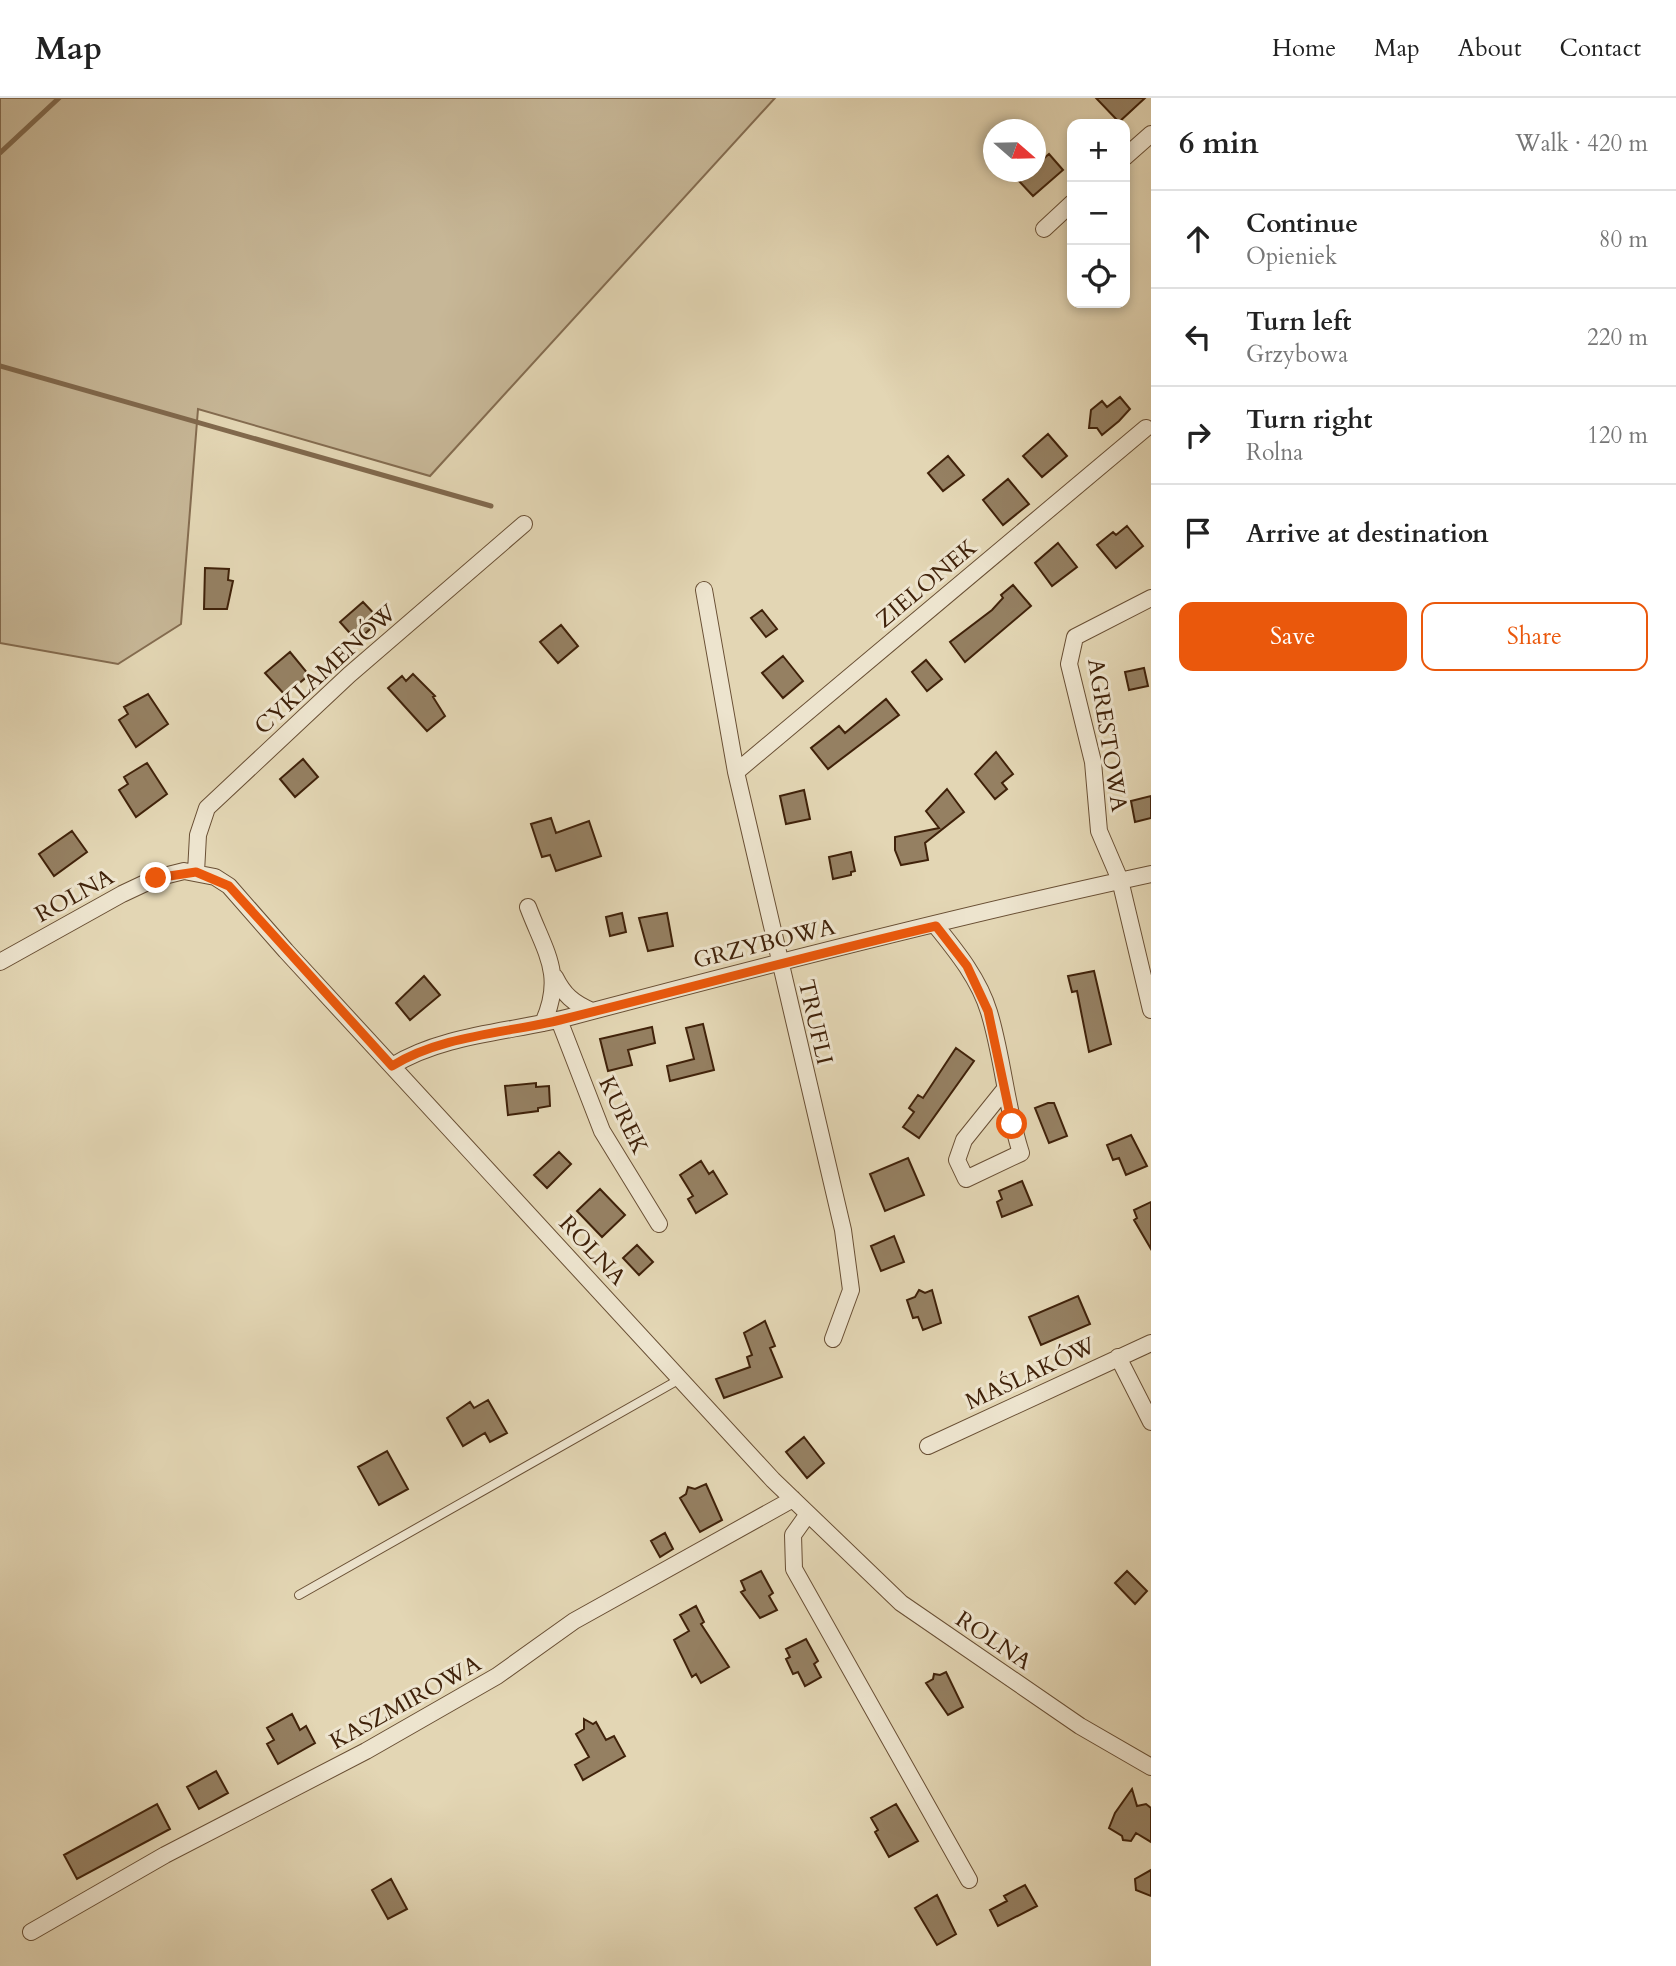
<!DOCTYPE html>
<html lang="en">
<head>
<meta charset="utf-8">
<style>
	body { margin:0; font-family:Cardo,serif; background:#f6f6f6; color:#222 }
	.controls { position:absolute; right:21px; top:21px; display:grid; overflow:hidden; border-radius:14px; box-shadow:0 4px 10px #0003 }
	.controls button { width:63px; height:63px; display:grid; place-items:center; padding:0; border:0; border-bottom:2px solid #e0e0e0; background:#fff; color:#222; font:35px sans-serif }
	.compass { position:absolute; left:983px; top:21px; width:63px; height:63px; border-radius:50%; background:#fff; box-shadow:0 4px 10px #0003; rotate:110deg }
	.stop { position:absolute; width:21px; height:21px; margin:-16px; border:5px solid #ea580c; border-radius:50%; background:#fff }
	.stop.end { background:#ea580c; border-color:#fff; box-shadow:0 2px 7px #0008 }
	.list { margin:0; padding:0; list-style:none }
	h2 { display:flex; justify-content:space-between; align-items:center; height:91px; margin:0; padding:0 28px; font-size:30px }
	h2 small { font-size:23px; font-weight:400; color:#767676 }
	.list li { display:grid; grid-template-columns:46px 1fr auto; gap:21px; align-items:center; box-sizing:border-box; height:98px; padding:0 28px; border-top:2px solid #e0e0e0 }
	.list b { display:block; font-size:26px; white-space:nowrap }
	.list p { margin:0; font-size:23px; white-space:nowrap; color:#767676 }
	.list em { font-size:23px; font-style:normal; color:#767676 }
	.actions { display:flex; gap:14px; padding:21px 28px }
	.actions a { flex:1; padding:16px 0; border:2px solid #ea580c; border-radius:14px; text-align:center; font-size:24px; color:#ea580c }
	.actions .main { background:#ea580c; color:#fff }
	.icon { flex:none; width:38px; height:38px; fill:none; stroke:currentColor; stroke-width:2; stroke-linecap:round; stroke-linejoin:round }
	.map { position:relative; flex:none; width:1151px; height:1868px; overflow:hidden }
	header { display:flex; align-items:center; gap:42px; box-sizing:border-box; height:98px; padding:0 35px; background:#fff; border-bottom:2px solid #e0e0e0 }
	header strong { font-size:33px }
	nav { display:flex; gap:38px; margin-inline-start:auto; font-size:24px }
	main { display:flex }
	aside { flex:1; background:#fff }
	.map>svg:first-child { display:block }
	.green { fill:#c7b797; stroke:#846c50; stroke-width:2 }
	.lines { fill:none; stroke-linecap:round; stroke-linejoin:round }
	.stream { stroke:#81694d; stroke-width:5 }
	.building { fill:#958062; stroke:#40220a; stroke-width:2 }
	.service-casing { stroke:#694f34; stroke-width:10 }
	.minor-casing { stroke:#694f34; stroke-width:18 }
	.service { stroke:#ede4ce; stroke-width:8 }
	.minor { stroke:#ede4ce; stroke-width:16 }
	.route { stroke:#ea580c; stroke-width:9 }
	.labels { text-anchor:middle; stroke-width:6; stroke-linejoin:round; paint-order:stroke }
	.street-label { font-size:23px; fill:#40220a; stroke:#ede4ce }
</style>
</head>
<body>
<header>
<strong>Map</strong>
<nav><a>Home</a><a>Map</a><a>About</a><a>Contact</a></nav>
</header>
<main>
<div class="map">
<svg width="1151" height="1868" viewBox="0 0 1151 1868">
	<rect width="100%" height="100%" fill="#e3d6b4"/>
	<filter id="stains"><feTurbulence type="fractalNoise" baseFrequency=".00286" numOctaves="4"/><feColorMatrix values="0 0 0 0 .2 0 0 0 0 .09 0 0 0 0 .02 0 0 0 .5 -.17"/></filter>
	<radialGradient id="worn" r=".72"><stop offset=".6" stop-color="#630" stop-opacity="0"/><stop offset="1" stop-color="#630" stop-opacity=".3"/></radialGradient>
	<path class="green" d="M0 0H775L430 378 198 311 181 526 118 566 0 545Z"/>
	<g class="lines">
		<path class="stream" d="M0 55 59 0
			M0 268 491 408"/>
	</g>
	<path class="building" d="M1096 0H1145L1119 24Z
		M1049 56 1063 72 1033 98 1019 83 1030 74H1035V68Z
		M1120 299 1130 311 1119 323 1102 337 1097 330H1089L1091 312 1102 303 1107 309Z
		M1048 336 1067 358 1042 379 1023 358Z
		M948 358 964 377 943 393 928 375Z
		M1008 381 1029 406 1003 427 983 402Z
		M1127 428 1143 448 1116 470 1097 447 1113 434 1116 437Z
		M1058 445 1077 469 1052 488 1035 465Z
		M205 470 229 471 228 482 233 483 227 511H204Z
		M1013 487 1031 508 965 564 950 544 992 512 1003 500 1001 497Z
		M363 504 380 522 357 543 340 524Z
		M762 512 777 531 766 539 751 520Z
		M561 527 578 548 558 565 540 544Z
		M290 554 309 577 285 597 265 575Z
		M783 558 803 583 783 600 762 575Z
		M926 562 942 581 927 593 912 574Z
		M1144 570 1148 588 1129 592 1125 574Z
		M413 576 435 598 433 599 445 618 427 633 388 590 402 578 406 583Z
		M148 596 168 626 136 649 119 622 128 616 124 609Z
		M886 601 899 617 828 671 811 650 839 628 845 635Z
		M996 654 1013 676 1002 685 1007 691 995 701 975 676Z
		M303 661 318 679 295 699 280 681Z
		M147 665 167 696 136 719 119 692 128 686 124 679Z
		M947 691 964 714 925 745 928 762 901 767 895 752V739L939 730 926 713Z
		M804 692 810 721 786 726 780 698Z
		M1151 698V720L1135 724 1131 703Z
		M551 720 556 735 589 723 601 758 556 773 550 757 542 759 531 726Z
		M72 733 87 754 54 778 39 756Z
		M851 754 855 773 851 774V777L833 781 829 759Z
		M622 815 626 834 610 838 606 819Z
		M667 815 673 848 648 853 639 820Z
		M1094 873 1111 946 1089 954 1077 893 1072 894 1068 878Z
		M424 878 440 897 410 922 396 905Z
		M703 926 714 972 670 983 667 968 694 961 686 930Z
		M652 929 655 945 628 952 632 967 608 973 600 941Z
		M956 950 974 963 919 1040 903 1029 914 1014 909 1010 918 997 923 1000Z
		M536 985V989L549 988 550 1008 538 1010V1013L508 1017 505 988Z
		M1048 1005H1054L1067 1038 1049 1045 1035 1010Z
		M1131 1037 1147 1068 1126 1077 1119 1060 1113 1062 1107 1047Z
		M559 1054 571 1066 547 1090 534 1077Z
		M908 1060 924 1097 885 1113 870 1076Z
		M701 1063 709 1076 713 1073 727 1096 696 1115 688 1101 693 1098 680 1077Z
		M1022 1083 1032 1107 1002 1119 997 1104 1002 1101 999 1093Z
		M600 1091 625 1117 602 1139 577 1113Z
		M1151 1104V1151L1134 1122 1137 1120 1134 1112Z
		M894 1138 904 1164 881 1173 871 1148Z
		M637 1147 653 1164 639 1177 623 1160Z
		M919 1192 925 1195 932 1192 941 1225 923 1232 918 1219 913 1220 907 1202 915 1199Z
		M1078 1198 1090 1226 1041 1247 1029 1219Z
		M765 1223 775 1248 770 1250 782 1279 724 1300 716 1281 750 1269 747 1259 752 1257 744 1235Z
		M488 1302 507 1335 490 1344 485 1335 463 1348 447 1320 470 1304 474 1310Z
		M804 1339 824 1365 807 1380 786 1354Z
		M387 1353 408 1391 379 1407 358 1369Z
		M706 1386 722 1422 700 1434 680 1400 686 1396 688 1389 695 1391Z
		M665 1435 673 1451 660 1459 651 1443Z
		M761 1473 773 1495 769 1498 777 1512 760 1520 741 1494 745 1492 741 1483Z
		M1127 1473 1147 1493 1135 1506 1115 1485Z
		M696 1508 704 1524 701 1526 729 1569 701 1585 696 1576 692 1579 674 1542 689 1533 680 1517Z
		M806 1541 818 1563 814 1566 821 1579 805 1588 798 1574 793 1576 786 1561 790 1559 786 1551Z
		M946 1574 963 1609 948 1617 926 1585 933 1581 934 1576 940 1577Z
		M292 1616 300 1632 306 1628 315 1645 278 1666 267 1646 274 1642 267 1630Z
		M584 1621 593 1626 596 1624 606 1642 614 1638 625 1658 583 1682 575 1667 589 1659 576 1636 584 1631Z
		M216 1673 228 1695 199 1711 187 1689Z
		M1132 1691 1137 1708 1146 1706 1151 1710V1744L1136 1735 1131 1743 1123 1742 1122 1738 1109 1730 1115 1715Z
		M157 1706 170 1731 77 1781 64 1757Z
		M896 1706 918 1743 889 1759 875 1734 878 1732 871 1720Z
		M1151 1772V1798L1136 1792 1135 1781Z
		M391 1781 407 1811 388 1821 372 1792Z
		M1025 1787 1037 1808 998 1828 990 1812 1007 1803 1004 1798Z
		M937 1797 956 1836 937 1847 915 1810Z"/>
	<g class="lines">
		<g class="service-casing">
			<path id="service" d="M299 1497 680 1281"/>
		</g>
		<g class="minor-casing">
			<path id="minor" d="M1125 59 1151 36
				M1044 131 1072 105
				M704 492 736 674 843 1132 851 1192 833 1241
				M1151 500 1075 539 1069 566 1093 664 1099 733 1120 782 1151 912
				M736 674 1146 330
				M196 774 198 737 207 710 349 577 524 426
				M528 809C545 854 565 877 543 925
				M936 828C957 854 979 881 989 914 1003 960 1006 1009 1021 1055L966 1081 957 1062 964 1042 1005 991
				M0 864 122 796 156 780 184 773 215 779 229 788 286 853 773 1382 901 1505 1080 1628 1151 1669
				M555 879C564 897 573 905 592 913
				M559 922 602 1033 659 1126
				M392 968C443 936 512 934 570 919 762 868 957 818 1151 776
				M1118 1259 1151 1324
				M928 1348 1151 1245
				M808 1416 793 1437 794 1471 969 1782
				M31 1834 165 1757 366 1653 497 1578 574 1523 793 1401"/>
		</g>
		<use href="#service" class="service"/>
		<use href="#minor" class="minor"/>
	</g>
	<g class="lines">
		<path class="route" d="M156 780 196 774 229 788 392 968C440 938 505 935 560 922 686 891 810 857 936 828L967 868 988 913 1012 1026"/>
	</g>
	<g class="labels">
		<g class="street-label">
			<text transform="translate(926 485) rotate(-40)" y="8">ZIELONEK</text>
			<text transform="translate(325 571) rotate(-42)" y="8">CYKLAMENÓW</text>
			<text transform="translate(1108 637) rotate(81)" y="8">AGRESTOWA</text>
			<text transform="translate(74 797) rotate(-29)" y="8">ROLNA</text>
			<text transform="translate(764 845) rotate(-14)" y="8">GRZYBOWA</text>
			<text transform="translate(816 924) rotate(77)" y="8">TRUFLI</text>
			<text transform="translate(624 1017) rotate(64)" y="8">KUREK</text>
			<text transform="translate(593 1152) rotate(47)" y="8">ROLNA</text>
			<text transform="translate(1030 1275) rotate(-25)" y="8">MAŚLAKÓW</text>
			<text transform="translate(994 1542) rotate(34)" y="8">ROLNA</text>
			<text transform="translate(405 1604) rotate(-29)" y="8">KASZMIROWA</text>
		</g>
	</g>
	<rect width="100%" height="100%" filter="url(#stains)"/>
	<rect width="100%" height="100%" fill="url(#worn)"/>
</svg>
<div class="controls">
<button>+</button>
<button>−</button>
<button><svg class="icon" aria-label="locate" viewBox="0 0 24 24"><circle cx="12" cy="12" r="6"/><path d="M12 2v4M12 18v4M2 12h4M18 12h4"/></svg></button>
</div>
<svg class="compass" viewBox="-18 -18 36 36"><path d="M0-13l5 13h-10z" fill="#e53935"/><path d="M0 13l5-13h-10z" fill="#767676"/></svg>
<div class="stop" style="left:1012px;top:1026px"></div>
<div class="stop end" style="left:156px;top:780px"></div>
</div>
<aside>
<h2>6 min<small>Walk · 420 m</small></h2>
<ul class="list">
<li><svg class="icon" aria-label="ahead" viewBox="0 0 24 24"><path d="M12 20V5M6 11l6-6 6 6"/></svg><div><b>Continue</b><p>Opieniek</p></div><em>80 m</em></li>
<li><svg class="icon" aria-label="left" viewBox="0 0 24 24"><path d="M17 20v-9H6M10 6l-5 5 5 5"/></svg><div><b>Turn left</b><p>Grzybowa</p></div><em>220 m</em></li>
<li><svg class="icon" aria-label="right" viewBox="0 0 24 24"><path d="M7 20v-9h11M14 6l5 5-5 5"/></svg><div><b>Turn right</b><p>Rolna</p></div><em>120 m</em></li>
<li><svg class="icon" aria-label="arrive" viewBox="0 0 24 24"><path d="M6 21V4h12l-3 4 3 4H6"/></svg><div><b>Arrive at destination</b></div></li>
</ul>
<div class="actions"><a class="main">Save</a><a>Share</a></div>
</aside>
</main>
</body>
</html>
